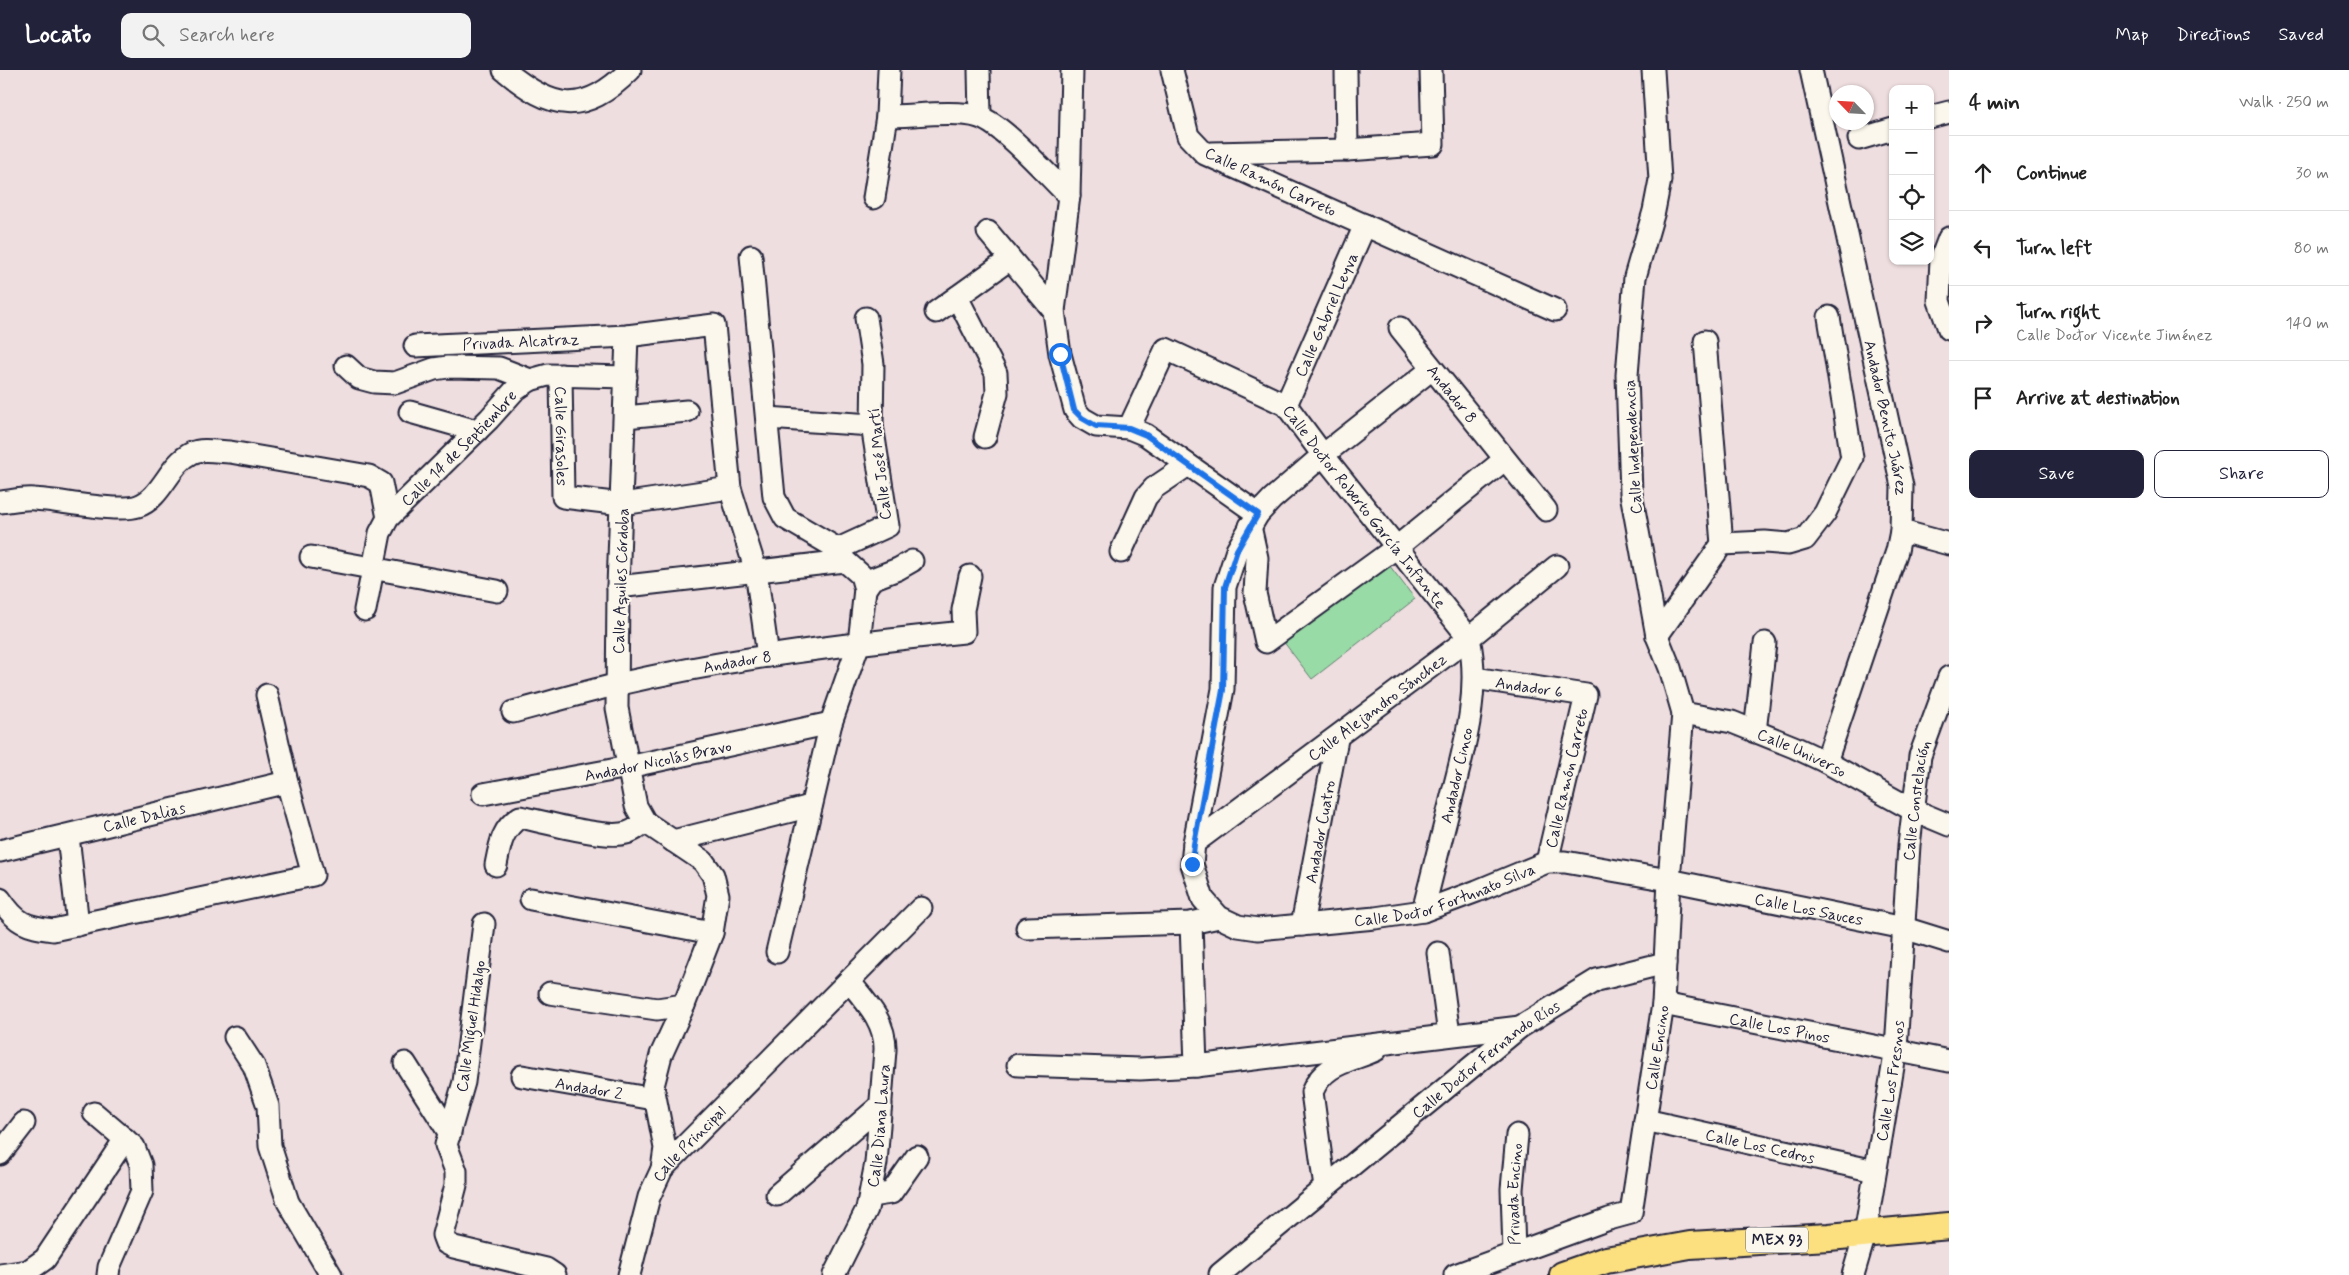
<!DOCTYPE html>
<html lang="en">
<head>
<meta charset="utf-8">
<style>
	body { margin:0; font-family:Mynerve,sans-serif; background:#f2f2f2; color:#222 }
	.controls { position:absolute; right:15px; top:15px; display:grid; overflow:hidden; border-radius:10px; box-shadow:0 1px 4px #0004 }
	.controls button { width:45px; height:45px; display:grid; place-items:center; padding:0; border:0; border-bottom:1px solid #e0e0e0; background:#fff; color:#222; font:25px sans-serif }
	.compass { position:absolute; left:1829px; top:15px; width:45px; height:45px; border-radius:50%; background:#fff; box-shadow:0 1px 4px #0004; rotate:295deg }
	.stop { position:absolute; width:15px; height:15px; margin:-11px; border:4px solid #1a73e8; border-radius:50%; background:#fff }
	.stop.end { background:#1a73e8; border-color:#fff; box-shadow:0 1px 5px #0008 }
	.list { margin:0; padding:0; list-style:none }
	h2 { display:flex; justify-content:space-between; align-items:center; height:65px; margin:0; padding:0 20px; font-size:21px }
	h2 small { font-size:16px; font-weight:400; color:#767676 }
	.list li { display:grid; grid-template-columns:32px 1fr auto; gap:15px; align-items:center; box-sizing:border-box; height:75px; padding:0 20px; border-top:1px solid #e0e0e0 }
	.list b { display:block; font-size:19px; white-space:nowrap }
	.list p { margin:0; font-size:16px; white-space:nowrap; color:#767676 }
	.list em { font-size:16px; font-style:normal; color:#767676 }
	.actions { display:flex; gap:10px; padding:15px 20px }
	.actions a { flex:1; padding:11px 0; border:1px solid #22223b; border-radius:10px; text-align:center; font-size:18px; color:#22223b }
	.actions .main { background:#22223b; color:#fff }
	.icon { flex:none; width:28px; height:28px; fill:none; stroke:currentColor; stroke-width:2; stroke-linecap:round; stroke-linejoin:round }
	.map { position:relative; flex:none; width:1949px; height:1205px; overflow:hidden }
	header { display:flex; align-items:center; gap:30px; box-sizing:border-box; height:70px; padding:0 25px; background:#22223b; color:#fff }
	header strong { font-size:24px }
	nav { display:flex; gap:28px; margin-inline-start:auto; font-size:18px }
	.search { width:350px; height:45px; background:#f2f2f2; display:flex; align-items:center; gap:12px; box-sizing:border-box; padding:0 18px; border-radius:10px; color:#767676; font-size:19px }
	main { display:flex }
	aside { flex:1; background:#fff }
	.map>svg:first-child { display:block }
	.green { fill:#99dba6; stroke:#5e7e70 }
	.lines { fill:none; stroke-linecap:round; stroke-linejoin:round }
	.minor-casing { stroke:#22223b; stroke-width:25 }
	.major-casing { stroke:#22223b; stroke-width:30 }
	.minor { stroke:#fbf7ec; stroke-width:21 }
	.major { stroke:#fce080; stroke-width:26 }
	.route { stroke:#1a73e8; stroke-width:6 }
	.labels { text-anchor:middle; stroke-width:4.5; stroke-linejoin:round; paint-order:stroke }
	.shield { fill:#fbf7ec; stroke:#636270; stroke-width:1 }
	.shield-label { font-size:15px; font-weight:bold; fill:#22223b }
	.street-label { font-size:16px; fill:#22223b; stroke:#fbf7ec }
</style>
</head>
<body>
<header>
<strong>Locato</strong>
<div class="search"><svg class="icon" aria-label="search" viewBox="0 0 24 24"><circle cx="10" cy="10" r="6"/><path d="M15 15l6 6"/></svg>Search here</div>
<nav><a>Map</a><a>Directions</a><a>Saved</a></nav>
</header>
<main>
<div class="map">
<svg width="1949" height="1205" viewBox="0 0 1949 1205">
	<rect width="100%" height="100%" fill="#efdedf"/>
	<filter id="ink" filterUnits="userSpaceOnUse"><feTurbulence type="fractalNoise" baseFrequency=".02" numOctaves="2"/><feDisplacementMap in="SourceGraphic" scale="10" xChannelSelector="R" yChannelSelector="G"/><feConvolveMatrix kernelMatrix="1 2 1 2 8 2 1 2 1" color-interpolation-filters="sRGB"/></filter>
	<g filter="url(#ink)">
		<path class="green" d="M1386 491 1415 529 1312 609 1283 571Z"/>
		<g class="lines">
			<g class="minor-casing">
				<g id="minor">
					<path d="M504 0C552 40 583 47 630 0"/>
					<path d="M979 0 980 47"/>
					<path d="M1072 0 1069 126 1054 241 1060 284 1075 340 1082 348 1096 356 1129 358 1146 365 1258 444"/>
					<path d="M1172 0 1188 66 1205 84 1555 240"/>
					<path d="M1346 0 1347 80"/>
					<path id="s1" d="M1811 0 1902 416 1901 461 1897 481 1826 692"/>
					<path d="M887 46C912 46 957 40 979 47 1004 55 1049 107 1069 126"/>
					<path d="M1930 47 1949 42"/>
					<path d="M1859 69 1893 59"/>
					<path d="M1212 83 1347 80 1433 74 1431 0"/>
					<path d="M874 128 887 46 889 0"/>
					<path d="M988 162 1054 241"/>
					<path d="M1949 168 1941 189 1939 231 1949 259"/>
					<path d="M751 186 774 427 785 448 838 479 845 491 861 505 865 519 859 573 831 653 777 882"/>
					<path d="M957 227 996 303 997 323 985 367"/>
					<path d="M936 242 1010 189"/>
					<path id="s2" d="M1400 258 1546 440"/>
					<path d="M627 266 618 517 617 638 636 736 645 752 703 791 713 805 718 825 712 863 684 935 661 985 653 1016 665 1078 662 1099"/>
					<path d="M1705 271 1722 474"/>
					<path id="s3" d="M415 276 627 266 714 255 730 418 756 501 768 586"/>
					<path d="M346 296 359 308 374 312 395 313 434 299 448 297 499 298 530 310 548 305 626 307"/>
					<path id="s4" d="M1432 299 1323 385 1272 429 1258 444 1237 480 1225 517 1223 619 1194 773 1192 794 1203 829 1219 847 1238 856 1258 859 1375 848 1423 841 1477 821 1547 792H1565L1669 810 1904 858 1949 872"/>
					<path id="s5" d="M561 305 563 427 622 434 730 418"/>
					<path id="s6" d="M1286 335 1365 155"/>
					<path d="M410 342 477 361"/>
					<path d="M625 347 687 341"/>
					<path d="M767 348 872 355"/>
					<path id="s7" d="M1129 358 1166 279 1286 335 1323 385 1469 568C1481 622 1464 678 1451 730 1442 767 1432 804 1423 841"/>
					<path d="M0 432C11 431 23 428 34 429 59 430 117 443 138 436 162 428 169 394 192 383 202 378 219 382 230 382L369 406 381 413 388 448"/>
					<path d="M1250 456 1257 488 1255 523 1266 572 1397 477 1504 390"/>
					<path d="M1901 461 1949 474"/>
					<path d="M838 479 888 456 872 355 873 294 866 248"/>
					<path d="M1121 482 1146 427 1154 418 1188 395"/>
					<path d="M311 487 497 521"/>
					<path d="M618 517 845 491"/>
					<path d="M865 519 872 509 898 499 912 491"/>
					<path id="s8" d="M365 540 380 463 388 448 489 349 514 321 530 310"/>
					<path d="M1657 566 1722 474 1765 472 1788 474 1805 469 1825 443 1852 388 1829 247"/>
					<path id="s9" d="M1474 608 1586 625 1547 792"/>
					<path id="s10" d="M513 642C547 633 581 623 615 615 730 588 847 574 964 562L963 540 970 506"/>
					<path id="s11" d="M1683 643 1732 652 1794 677 1826 692 1913 740 1949 755"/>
					<path d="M1755 662 1765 573"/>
					<path id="s12" d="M483 724 628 697 831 653"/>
					<path d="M68 766 78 855"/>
					<path d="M673 771 811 736"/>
					<path id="s13" d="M1194 773 1469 568 1557 496"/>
					<path id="s14" d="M0 781 287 712"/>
					<path d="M496 795C500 774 502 759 520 747 545 752 597 767 621 764 631 763 637 758 645 752"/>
					<path d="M0 829C17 854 25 856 53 860L313 805 287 712 267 625"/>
					<path d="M531 829 712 863"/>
					<path d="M1191 853 1196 996"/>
					<path d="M484 854 464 1012 446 1075 456 1101V1115L443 1165 446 1173 454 1177 546 1199 555 1205"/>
					<path id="s15" d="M1302 855 1337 669"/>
					<path d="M1027 858 1191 853 1219 847"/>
					<path d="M1438 883 1449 965"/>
					<path d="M550 923 657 939 684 935"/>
					<path id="s16" d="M1663 934 1949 991"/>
					<path d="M235 967 254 996 268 1036 270 1076 288 1132 331 1205"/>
					<path d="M405 993 450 1064"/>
					<path d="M1018 995 1140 999 1196 996 1520 957"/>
					<path id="s17" d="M522 1006 654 1029"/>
					<path d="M94 1043 134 1077 141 1095 142 1121 109 1197 108 1205"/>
					<path id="s18" d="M1645 1050 1875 1101"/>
					<path d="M0 1084 24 1053"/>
					<path d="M1325 1118 1312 1022C1324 993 1349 992 1376 980"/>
					<path d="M777 1125 881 1035"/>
					<path d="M870 1126 891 1123 917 1086"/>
					<path id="s19" d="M1514 1183 1512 1119 1517 1065"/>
					<path id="s20" d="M1220 1204 1520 957 1597 910 1665 893"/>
					<path d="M0 1205 28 1201 45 1189 125 1069"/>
					<path id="s21" d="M629 1205 649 1127 662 1099 921 838"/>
					<path id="s22" d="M834 1205 867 1139 876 1093 885 980C886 952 866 932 849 911"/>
					<path id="s23" d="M1455 1205 1609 1149 1631 1143 1663 934 1669 810 1683 643 1670 598 1657 566 1631 423 1627 305 1635 207 1654 141 1660 110 1653 0"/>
					<path id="s24" d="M1853 1205 1865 1164 1896 979 1909 775 1920 686 1949 607"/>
				</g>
			</g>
			<g class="major-casing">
				<path id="major" d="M1563 1205 1606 1190 1690 1175 1829 1167 1949 1156"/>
			</g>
			<use href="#minor" class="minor"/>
			<use href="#major" class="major"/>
		</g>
	</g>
	<g class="lines" filter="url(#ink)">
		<path class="route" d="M1060 284 1074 340 1082 348 1096 356 1129 358 1146 365 1258 444 1237 480 1225 517 1223 620 1194 774 1192 794"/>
	</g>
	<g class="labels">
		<rect class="shield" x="1746" y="1157.5" width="62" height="25" rx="4"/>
		<g class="shield-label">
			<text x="1777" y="1175">MEX 93</text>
		</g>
		<g class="street-label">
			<text transform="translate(1271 111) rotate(25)" y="6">Calle Ramón Carreto</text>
			<text dy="6" stroke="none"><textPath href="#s6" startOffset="99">Calle Gabriel Leyva</textPath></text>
			<text dy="6" stroke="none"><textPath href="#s3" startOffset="106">Privada Alcatraz</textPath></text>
			<text dy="6" stroke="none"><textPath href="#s2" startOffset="84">Andador 8</textPath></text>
			<text dy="6" stroke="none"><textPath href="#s1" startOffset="356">Andador Benito Juárez</textPath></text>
			<text dy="6" stroke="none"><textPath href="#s5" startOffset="61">Calle Girasoles</textPath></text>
			<text transform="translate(1632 377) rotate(-93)" y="6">Calle Independencia</text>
			<text dy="6" stroke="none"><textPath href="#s8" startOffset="195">Calle 14 de Septiembre</textPath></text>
			<text transform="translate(879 394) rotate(-96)" y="6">Calle José Martí</text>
			<text dy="6" stroke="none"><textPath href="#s7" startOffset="348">Calle Doctor Roberto García Infante</textPath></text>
			<text transform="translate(620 511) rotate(-88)" y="6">Calle Aquiles Córdoba</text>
			<text dy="6" stroke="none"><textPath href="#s10" startOffset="230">Andador 8</textPath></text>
			<text dy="6" stroke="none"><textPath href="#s9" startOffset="56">Andador 6</textPath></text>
			<text dy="6" stroke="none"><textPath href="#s13" startOffset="228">Calle Alejandro Sánchez</textPath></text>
			<text dy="6" stroke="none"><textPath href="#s11" startOffset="126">Calle Universo</textPath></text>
			<text dy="6" stroke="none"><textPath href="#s12" startOffset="178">Andador Nicolás Bravo</textPath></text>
			<text transform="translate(1456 705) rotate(-77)" y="6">Andador Cinco</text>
			<text transform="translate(1566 708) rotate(-77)" y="6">Calle Ramón Carreto</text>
			<text dy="6" stroke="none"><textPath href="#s24" startOffset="480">Calle Constelación</textPath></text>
			<text dy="6" stroke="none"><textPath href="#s14" startOffset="148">Calle Dalias</textPath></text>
			<text dy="6" stroke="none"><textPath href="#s15" startOffset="95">Andador Cuatro</textPath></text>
			<text dy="6" stroke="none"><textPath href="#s4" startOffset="880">Calle Doctor Fortunato Silva</textPath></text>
			<text dy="6" stroke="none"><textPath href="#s4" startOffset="1255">Calle Los Sauces</textPath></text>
			<text transform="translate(470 956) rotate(-82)" y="6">Calle Miguel Hidalgo</text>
			<text dy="6" stroke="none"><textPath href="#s16" startOffset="119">Calle Los Pinos</textPath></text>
			<text dy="6" stroke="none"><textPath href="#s23" startOffset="354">Calle Encino</textPath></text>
			<text dy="6" stroke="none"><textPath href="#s20" startOffset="342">Calle Doctor Fernando Ríos</textPath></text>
			<text dy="6" stroke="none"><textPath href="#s24" startOffset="198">Calle Los Fresnos</textPath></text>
			<text dy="6" stroke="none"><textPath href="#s17" startOffset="68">Andador 2</textPath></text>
			<text dy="6" stroke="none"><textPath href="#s22" startOffset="158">Calle Diana Laura</textPath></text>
			<text dy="6" stroke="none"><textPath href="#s21" startOffset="148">Calle Principal</textPath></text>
			<text dy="6" stroke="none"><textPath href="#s18" startOffset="118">Calle Los Cedros</textPath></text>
			<text dy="6" stroke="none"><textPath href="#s19" startOffset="59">Privada Encino</textPath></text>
		</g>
	</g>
</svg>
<div class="controls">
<button>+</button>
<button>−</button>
<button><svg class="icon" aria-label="locate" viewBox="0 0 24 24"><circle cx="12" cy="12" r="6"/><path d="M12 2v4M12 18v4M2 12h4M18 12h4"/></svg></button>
<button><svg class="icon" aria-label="layers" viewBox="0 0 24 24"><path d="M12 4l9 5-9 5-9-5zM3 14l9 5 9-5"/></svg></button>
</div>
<svg class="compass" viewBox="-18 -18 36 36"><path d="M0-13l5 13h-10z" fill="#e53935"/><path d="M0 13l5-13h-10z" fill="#767676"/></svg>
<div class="stop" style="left:1060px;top:284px"></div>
<div class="stop end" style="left:1192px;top:794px"></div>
</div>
<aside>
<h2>4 min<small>Walk · 250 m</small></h2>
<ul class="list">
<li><svg class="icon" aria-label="ahead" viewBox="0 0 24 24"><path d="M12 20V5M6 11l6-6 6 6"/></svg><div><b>Continue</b></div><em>30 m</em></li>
<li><svg class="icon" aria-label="left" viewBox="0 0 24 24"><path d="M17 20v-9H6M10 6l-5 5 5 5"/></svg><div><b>Turn left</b></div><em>80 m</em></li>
<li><svg class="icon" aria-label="right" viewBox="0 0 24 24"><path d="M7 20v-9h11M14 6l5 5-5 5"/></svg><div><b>Turn right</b><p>Calle Doctor Vicente Jiménez</p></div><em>140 m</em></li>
<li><svg class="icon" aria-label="arrive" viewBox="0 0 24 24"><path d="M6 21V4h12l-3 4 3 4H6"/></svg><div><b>Arrive at destination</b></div></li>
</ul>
<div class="actions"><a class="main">Save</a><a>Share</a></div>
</aside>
</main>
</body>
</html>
